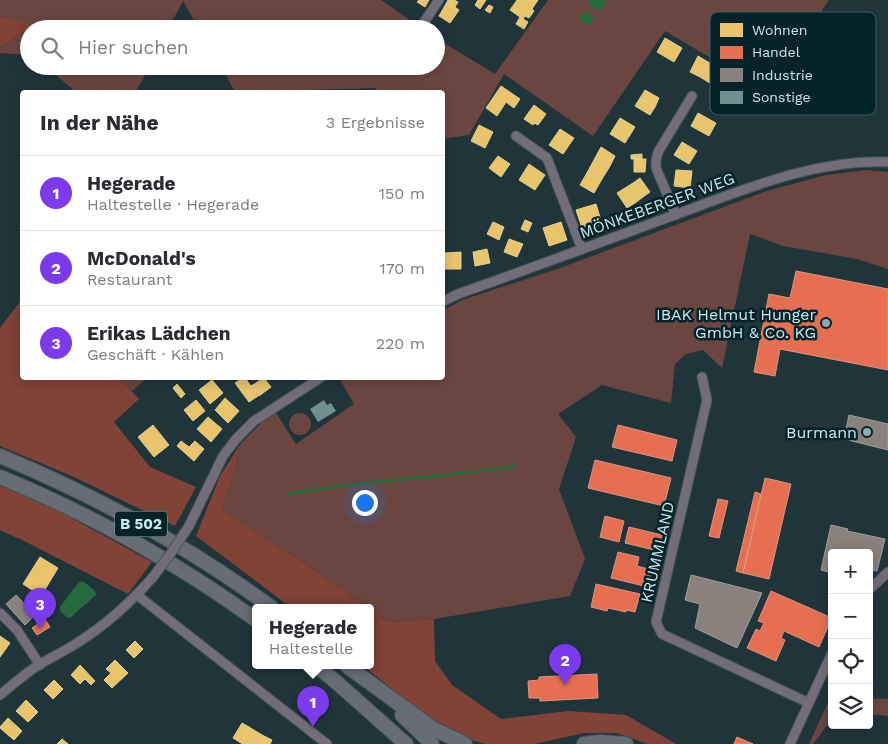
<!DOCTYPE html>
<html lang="de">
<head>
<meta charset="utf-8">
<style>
	body { margin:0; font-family:"Work Sans",sans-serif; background:#f7f7f7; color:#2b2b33 }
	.controls { position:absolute; right:15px; bottom:15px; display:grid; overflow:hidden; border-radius:5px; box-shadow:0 2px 12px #0003 }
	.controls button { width:45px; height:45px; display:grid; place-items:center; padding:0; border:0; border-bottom:1px solid #e1e1e2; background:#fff; color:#2b2b33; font:25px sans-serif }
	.you { position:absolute; left:364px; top:502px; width:18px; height:18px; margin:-12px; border:4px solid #fff; border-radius:50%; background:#1a73e8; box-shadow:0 0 0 8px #1a73e833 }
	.badge { display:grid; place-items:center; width:32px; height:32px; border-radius:50%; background:#7c3aed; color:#fff; font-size:16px; font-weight:700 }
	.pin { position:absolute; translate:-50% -41px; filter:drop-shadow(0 1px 2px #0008) }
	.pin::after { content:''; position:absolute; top:26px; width:18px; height:15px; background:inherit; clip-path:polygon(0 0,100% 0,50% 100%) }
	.popup { position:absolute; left:252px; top:604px; width:122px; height:65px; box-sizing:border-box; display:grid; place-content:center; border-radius:5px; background:#fff; filter:drop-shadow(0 1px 4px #0005); font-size:16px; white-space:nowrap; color:#7c7c81 }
	.popup b { font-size:19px; color:#2b2b33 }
	.popup::after { content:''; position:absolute; left:50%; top:100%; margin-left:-10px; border:10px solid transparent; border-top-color:#fff }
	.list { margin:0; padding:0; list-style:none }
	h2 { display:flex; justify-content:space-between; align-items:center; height:65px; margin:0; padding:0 20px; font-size:21px }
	h2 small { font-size:16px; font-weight:400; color:#7c7c81 }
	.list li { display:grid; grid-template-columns:32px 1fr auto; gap:15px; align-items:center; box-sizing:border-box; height:75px; padding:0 20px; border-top:1px solid #e1e1e2 }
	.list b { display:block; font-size:19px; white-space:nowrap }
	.list p { margin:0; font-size:16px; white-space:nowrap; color:#7c7c81 }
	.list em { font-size:16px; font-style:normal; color:#7c7c81 }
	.icon { flex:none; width:28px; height:28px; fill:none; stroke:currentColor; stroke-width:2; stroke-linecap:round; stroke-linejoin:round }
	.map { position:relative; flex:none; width:888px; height:744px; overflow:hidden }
	.search { position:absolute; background:#fff; box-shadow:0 2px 12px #0003; left:20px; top:20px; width:425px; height:55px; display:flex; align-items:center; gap:12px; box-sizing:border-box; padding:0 18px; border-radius:28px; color:#7c7c81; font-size:19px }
	.panel { position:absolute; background:#fff; box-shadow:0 2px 12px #0003; left:20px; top:90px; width:425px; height:290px; border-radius:5px }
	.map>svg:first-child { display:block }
	.green { fill:#6b4640 }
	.forest { fill:#814237 }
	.water { fill:#256a3e }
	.homes { fill:#e9c46a; stroke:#decf92 }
	.shops { fill:#e76f51; stroke:#dd9481 }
	.industry { fill:#8a817c; stroke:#9ca09f }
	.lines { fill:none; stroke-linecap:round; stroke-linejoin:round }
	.stream { stroke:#256a3e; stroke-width:3 }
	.building { fill:#6f8f90 }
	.minor-casing { stroke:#405458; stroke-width:11 }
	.trunk-casing { stroke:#405458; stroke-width:16 }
	.minor { stroke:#726d78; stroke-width:9 }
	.trunk { stroke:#686c74; stroke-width:14 }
	.minor-bridge-casing { stroke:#405458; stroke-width:11; stroke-linecap:butt }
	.minor-bridge { stroke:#726d78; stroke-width:9 }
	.poi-dot { fill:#8caab0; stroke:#032329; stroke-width:2 }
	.labels { text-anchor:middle; stroke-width:5; stroke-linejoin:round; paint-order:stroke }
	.shield { fill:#032329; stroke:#8caeb4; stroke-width:1 }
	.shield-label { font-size:15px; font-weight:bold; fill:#c6e9f0 }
	.street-label { font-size:16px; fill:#c6e9f0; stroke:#032329 }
	.poi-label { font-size:16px; fill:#c6e9f0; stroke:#032329; text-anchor:end }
	.key { fill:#032329; stroke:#3e5e65; stroke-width:1 }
	.key-label { font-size:14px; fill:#c6e9f0 }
</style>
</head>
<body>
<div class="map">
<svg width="888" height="744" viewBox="0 0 888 744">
	<rect width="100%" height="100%" fill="#20353a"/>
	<path class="green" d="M0 0H381L423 29H199L183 1 168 29H30L36 25 0 16Z
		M548 0H589V1L605 2V0H829L767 91 665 31 593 136 504 74 469 135 443 139 442 92H376V88L235 92 221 66H436V38L495 74Z
		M29 30V55L0 53V47Z
		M45 66H150L136 92H76Z
		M866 170 888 172V269L857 259 783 246 750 234 722 368 703 350 686 354 675 364 671 403 602 385 558 414 576 437 559 489 585 559 570 596 434 619 388 622 371 609 370 608H369L304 563 222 510 234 473 241 443 262 422 276 413 296 444 354 404 339 378H442L443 310 465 299 560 268 767 191 826 175Z
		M120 378H147L132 391Z
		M289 424a11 11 0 1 1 22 0a11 11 0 1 1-22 0Z
		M831 696H832V719L813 744H809Z
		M869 698 888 699V716L869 714Z"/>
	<path class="forest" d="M0 16 37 25 0 47Z
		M22 299V378H120L139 399 114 422 150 467 196 487 175 526 74 477 0 446V328Z
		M241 443 234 473 222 510 304 563 369 608H291L264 587 196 536 220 476Z
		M0 485 44 503 152 562 128 594 24 541 0 530Z
		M371 609 388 622 434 619 435 661 452 685 501 719 568 711 626 715 676 744H648L616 733H584L535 744H485L467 739 435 723 363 666H370Z"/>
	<path class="water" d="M589 0H605L606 2 601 10 595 9 589 5Z
		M585 13H591L593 18 591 24H584L580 19V15Z
		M83 581 95 591 96 595 71 617 68 618 60 611V607L79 582Z"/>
	<path class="homes" d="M419 0H429L425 7 417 2Z
		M448 0H454L458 2 455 7 447 2Z
		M478 0H486L480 9 475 5Z
		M517 0H538L532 9 534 11 529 18 525 16 523 19 528 22 524 29 516 24 520 17 510 10Z
		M447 2 459 10 450 23 439 16Z
		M489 5 493 7 490 13 485 10Z
		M665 38 682 48 674 62 657 52Z
		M698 56 708 62 700 77 690 72Z
		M708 62 718 67 710 83 700 77Z
		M731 73 745 81 738 94 724 86Z
		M501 86 520 99 514 108 506 102 497 116 486 108Z
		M645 90 659 98 655 107 640 98Z
		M640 98 655 107 650 115 635 106Z
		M534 105 546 114 538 125 534 123 533 125 524 119Z
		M698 113 716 123 709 136 691 126Z
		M620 118 635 127 630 135 615 126Z
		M479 125 493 132 485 148 471 141Z
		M615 126 630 135 625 143 610 134Z
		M560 129 574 138 563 154 549 145Z
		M682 142 697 151 689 164 674 155Z
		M601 147 615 156 610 166 595 158Z
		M642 154V159H631V155Z
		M498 156 510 164 501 177 489 168Z
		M595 158 610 166 602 179 588 171Z
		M634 159H646L645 172H634Z
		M529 164 545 175 535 190 519 180Z
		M676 170 692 171 690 188 674 186Z
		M588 171 602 179 594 193 580 185Z
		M640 178 650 192 643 197 633 183Z
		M633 183 643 197 635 203 625 188Z
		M625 188 635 203 627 208 617 193Z
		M596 204 602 224 583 231 576 210Z
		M525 220 532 223 528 232 521 229Z
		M493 222 504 227 499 240 487 234Z
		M561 222 567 240 549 246 543 228Z
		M509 239 523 244 517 257 504 252Z
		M487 249 490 263 475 266 473 252Z
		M461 252V269H445V253Z
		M243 378H245L258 396 249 402 235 383Z
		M264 378 271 387 259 396 251 386Z
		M212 380 223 393 210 404 199 390Z
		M177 384 185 394 181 398 173 388Z
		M225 398 239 411 228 423 215 410Z
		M196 400 205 411 193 421 184 410Z
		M208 417 222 429 211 442 197 429Z
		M153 425 169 445 154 457 138 437Z
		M181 441 189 447 195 441 204 449 194 461 177 446Z
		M40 557 58 568 41 596 23 584Z
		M0 636 10 643 0 657Z
		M135 641 143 649 134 658 126 650Z
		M115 660 128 673 112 688 104 680 111 673 106 669Z
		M80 665 95 681 91 685 85 679 80 684 71 675Z
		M54 680 63 689 53 699 44 690Z
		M26 700 38 712 28 722 16 711Z
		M8 718 22 731 14 740 0 728V727Z
		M242 723 249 727 241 743 233 738Z
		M249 727 257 732 250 744H243L241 743Z
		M257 732 264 736 260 744H250Z
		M264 736 272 740 270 744H260Z
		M62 739 68 744H57Z"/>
	<path class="shops" d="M796 271 888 289V370L780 349 775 376 754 372 769 294 790 298Z
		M618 425 677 440 672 461 612 447Z
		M595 460 671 478 664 506 588 488Z
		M765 478 791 484 769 579 743 573Z
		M755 492 761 494 743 573 736 571Z
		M718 499 728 501 719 538 709 536Z
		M605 516 624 521 619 542 600 537Z
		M629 527 662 535 658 551 625 543Z
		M618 552 639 557 637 566 652 570 648 587 611 578Z
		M596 584 640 594 635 612 626 610V612L608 608 607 611 591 607Z
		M771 591 832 618 819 647 784 631 781 638 785 640 776 661 747 648 756 629 760 631 764 623 758 621Z
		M45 619 50 627 37 635 32 628Z
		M597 674 598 698 540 701V698H529L528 681 539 680V677Z
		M737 737 753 744H734Z"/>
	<path class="industry" d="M849 415 888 424V450L844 439Z
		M831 525 848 529 847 531 885 539 877 571 869 570V553H832V573L821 570Z
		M691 575 762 593 737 648 695 628 700 604 685 600Z
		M16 595 35 615 25 625 6 604Z"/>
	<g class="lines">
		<path class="stream" d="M289 494C364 480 441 478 516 466"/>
	</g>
	<path class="building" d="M324 400 327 405 331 403 336 411 318 422 310 409Z"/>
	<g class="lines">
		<g class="minor-casing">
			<path id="minor" d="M422 25 439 0
				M516 136 547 158 555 179 582 249
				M676 215 656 168V160L658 152 692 96
				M442 302 458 294C529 269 599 243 669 217 739 192 811 159 888 162
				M702 377 707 400 656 622 662 634 809 703
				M189 526 223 456 236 439 254 421 320 378
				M869 590 888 572
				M137 595 327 744
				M0 613 17 630 40 665
				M0 695C13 684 26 673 40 664 52 657 65 651 77 643 106 625 131 602 153 577
				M790 744 832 653"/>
		</g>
		<g class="trunk-casing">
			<path id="trunk" d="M0 456C96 496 188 546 272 608
				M0 477C90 514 177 563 256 620
				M317 666 335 681 406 744
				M347 666 432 728 465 744
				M402 715 432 744
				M584 744 600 742 626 744"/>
		</g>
		<use href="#minor" class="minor"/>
		<use href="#trunk" class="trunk"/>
		<g class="minor-bridge-casing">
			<path id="minor-bridge" d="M153 577 171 553 189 526"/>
		</g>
		<use href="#minor-bridge" class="minor-bridge"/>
	</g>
	<g class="poi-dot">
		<circle cx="826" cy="323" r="5"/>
		<circle cx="867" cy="432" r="5"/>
	</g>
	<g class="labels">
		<rect class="shield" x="115" y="511.5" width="52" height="25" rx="4"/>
		<g class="shield-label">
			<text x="141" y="529">B 502</text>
		</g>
		<g class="street-label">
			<text transform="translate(657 205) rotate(-20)" y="6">MÖNKEBERGER WEG</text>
			<text transform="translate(657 552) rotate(-77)" y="6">KRUMMLAND</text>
		</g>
		<g class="poi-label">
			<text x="816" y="320">IBAK Helmut Hunger<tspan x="816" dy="18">GmbH &amp; Co. KG</tspan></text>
			<text x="857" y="438">Burmann</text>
		</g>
	</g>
	<rect x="710" y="12" width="166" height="103" rx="8" class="key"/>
	<rect x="720" y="23" width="23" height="14" fill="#e9c46a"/>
	<rect x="720" y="46" width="23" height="13" fill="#e76f51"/>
	<rect x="720" y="68" width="23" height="14" fill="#8a817c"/>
	<rect x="720" y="91" width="23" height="13" fill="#6f8f90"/>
	<g class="key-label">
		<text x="752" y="35">Wohnen</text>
		<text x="752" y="57">Handel</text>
		<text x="752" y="80">Industrie</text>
		<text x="752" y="102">Sonstige</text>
	</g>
</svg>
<div class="controls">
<button>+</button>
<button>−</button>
<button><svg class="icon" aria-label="locate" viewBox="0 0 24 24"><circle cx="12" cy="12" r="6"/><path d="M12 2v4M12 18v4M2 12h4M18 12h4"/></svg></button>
<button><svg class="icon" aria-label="layers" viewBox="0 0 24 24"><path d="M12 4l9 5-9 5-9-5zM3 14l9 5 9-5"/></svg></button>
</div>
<div class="you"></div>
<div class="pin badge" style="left:313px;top:727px">1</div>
<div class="popup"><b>Hegerade</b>Haltestelle</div>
<div class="pin badge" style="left:565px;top:685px">2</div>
<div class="pin badge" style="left:40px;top:629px">3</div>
<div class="search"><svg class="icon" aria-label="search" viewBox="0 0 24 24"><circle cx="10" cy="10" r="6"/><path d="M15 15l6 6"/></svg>Hier suchen</div>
<section class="panel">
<h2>In der Nähe<small>3 Ergebnisse</small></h2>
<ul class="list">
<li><span class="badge">1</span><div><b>Hegerade</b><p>Haltestelle · Hegerade</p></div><em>150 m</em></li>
<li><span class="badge">2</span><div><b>McDonald's</b><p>Restaurant</p></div><em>170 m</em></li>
<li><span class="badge">3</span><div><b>Erikas Lädchen</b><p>Geschäft · Kählen</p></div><em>220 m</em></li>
</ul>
</section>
</div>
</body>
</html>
